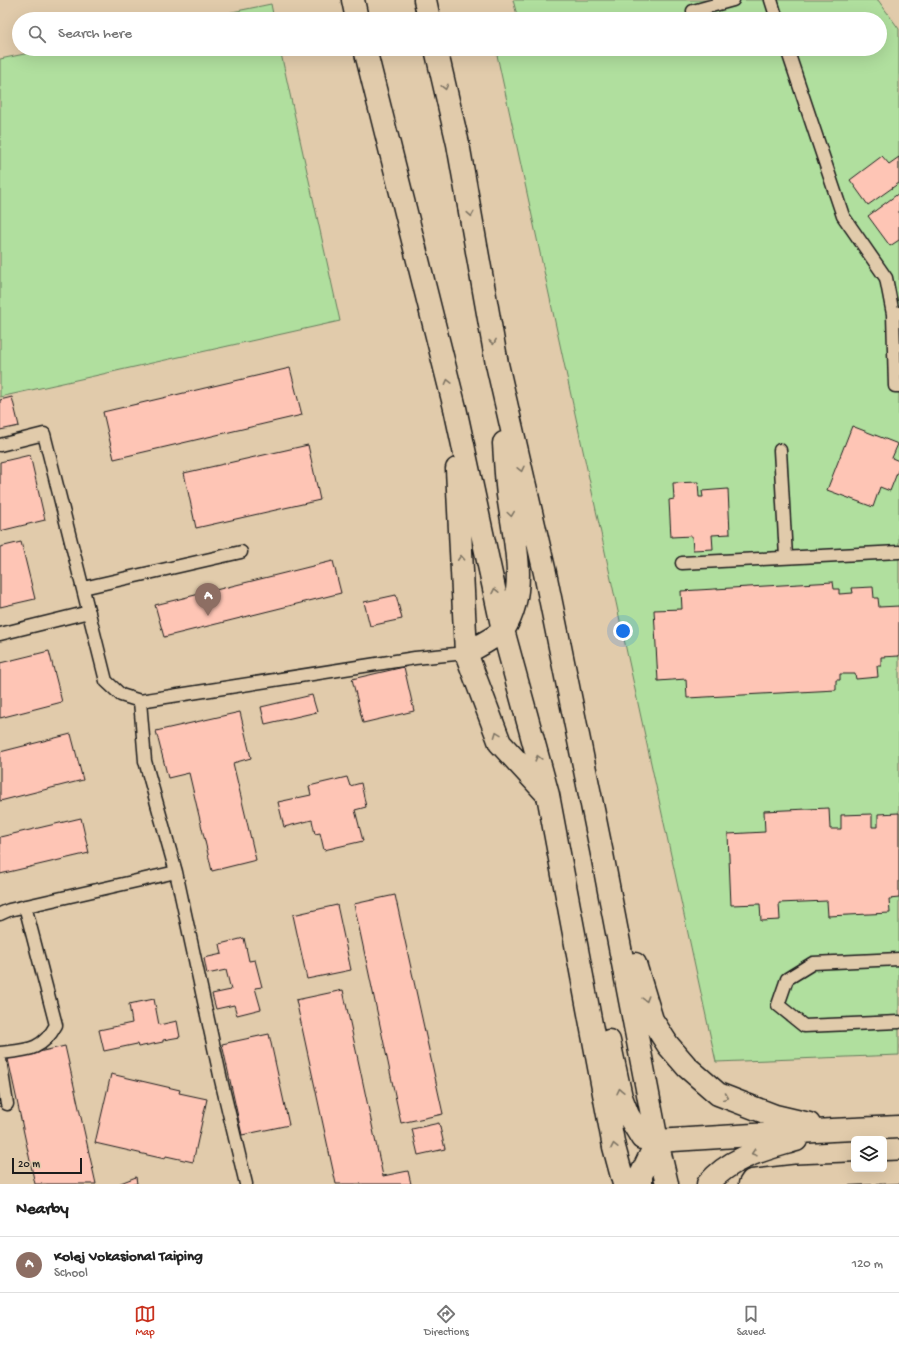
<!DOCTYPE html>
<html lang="en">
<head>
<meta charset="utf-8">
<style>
	body { margin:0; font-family:"Gochi Hand",sans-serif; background:#f6f6f6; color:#222 }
	.controls { position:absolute; right:12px; bottom:12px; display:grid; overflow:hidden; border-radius:6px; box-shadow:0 4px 16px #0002 }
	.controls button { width:36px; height:36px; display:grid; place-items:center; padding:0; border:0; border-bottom:1px solid #e0e0e0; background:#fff; color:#222; font:20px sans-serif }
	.scale { position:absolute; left:12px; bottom:10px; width:70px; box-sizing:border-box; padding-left:4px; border:2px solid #1c1c1c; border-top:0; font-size:11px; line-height:14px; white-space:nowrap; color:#1c1c1c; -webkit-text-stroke:3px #e1cbab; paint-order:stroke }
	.you { position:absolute; left:623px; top:631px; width:14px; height:14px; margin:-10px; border:3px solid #fff; border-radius:50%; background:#1a73e8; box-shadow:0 0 0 6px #1a73e833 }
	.badge { display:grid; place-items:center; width:26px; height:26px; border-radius:50%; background:#c8321e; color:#fff; font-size:13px; font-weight:700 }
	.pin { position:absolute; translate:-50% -33px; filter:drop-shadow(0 1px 2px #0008) }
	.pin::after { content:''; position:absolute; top:21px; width:14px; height:12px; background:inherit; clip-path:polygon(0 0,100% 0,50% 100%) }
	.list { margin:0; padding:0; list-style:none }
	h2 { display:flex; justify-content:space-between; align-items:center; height:52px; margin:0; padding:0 16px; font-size:17px }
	h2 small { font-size:13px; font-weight:400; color:#767676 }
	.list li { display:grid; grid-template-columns:26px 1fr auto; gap:12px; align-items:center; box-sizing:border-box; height:56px; padding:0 16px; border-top:1px solid #e0e0e0 }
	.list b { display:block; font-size:15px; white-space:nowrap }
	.list p { margin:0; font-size:13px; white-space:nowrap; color:#767676 }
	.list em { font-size:13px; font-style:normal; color:#767676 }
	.icon { flex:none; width:22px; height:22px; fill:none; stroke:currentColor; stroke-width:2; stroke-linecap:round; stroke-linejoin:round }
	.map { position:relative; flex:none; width:899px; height:1184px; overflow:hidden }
	.search { position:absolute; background:#fff; box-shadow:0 4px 16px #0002; left:12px; right:12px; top:12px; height:44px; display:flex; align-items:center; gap:10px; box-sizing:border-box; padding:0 14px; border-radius:22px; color:#767676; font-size:15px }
	.sheet { height:108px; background:#fff }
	nav { display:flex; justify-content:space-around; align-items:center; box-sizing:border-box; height:56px; border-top:1px solid #e0e0e0; background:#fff; font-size:11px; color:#767676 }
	nav a { display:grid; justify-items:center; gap:2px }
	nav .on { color:#c8321e }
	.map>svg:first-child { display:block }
	.green { fill:#b0df9e; stroke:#667e5d }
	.building { fill:#fec5b5; stroke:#1c1c1c }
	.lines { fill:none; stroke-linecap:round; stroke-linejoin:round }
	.lane-casing { stroke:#1c1c1c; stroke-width:15 }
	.street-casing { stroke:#1c1c1c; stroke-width:25 }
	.secondary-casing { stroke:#1c1c1c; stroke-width:25 }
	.lane { stroke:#e1cbab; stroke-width:12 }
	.street { stroke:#e1cbab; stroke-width:22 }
	.secondary { stroke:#e1cbab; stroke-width:22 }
	.oneway { stroke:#7e7464 }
</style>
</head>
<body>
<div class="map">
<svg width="899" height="1184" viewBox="0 0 899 1184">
	<rect width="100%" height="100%" fill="#e1cbab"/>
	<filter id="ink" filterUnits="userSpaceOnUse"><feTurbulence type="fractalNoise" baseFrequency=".025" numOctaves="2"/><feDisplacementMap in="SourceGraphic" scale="8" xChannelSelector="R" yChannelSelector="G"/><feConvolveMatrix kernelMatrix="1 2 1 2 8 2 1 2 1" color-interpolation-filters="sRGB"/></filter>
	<g filter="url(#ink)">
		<path class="green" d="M513 0H878L899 29V1055L716 1062 497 55 519 49H880V19H518Z
			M271 4 274 19H198Z
			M49 49H280L340 321 0 397V59Z"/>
		<path class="building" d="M882 156 889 164 899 157V183L868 205 850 180Z
			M899 193V240L890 246 868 216Z
			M290 368 302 415 114 459 103 412Z
			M12 397 19 426 0 430V400Z
			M852 426 898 444 892 458 899 461V468L890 491 880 487 873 507 827 490Z
			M308 445 320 500 196 528 184 473Z
			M30 455 45 520 0 531V462Z
			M698 482 699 497H703L702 491 728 489 730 534 712 535 713 549 693 550 692 536 671 537 669 500 674 499 673 483Z
			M21 542 35 599 0 607V547Z
			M333 561 341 593 164 637 155 605Z
			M833 582 834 589H839V594L853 593 852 588 873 587 874 598H878L879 607 899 606V656L881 657V666H877L878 677 856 679 855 674H840V680H836V690L687 698 686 679 658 681 654 610 682 609 681 591Z
			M396 595 402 619 370 626 364 602Z
			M49 651 62 702 0 718V663Z
			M404 667 414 711 363 723 352 679Z
			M312 695 317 712 265 724 261 707Z
			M240 712 251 758 233 763 256 860 212 871 189 773 168 778 156 731Z
			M71 734 83 780 0 801V752Z
			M347 777 350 786 361 783 366 807 355 810 363 841 324 850 320 833 315 834 312 820 284 827 278 802 311 795 309 786Z
			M829 808 830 829H841V815L872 814V827H878V814L899 813V898L889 899 890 913 828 916 827 901 779 903 780 920 761 921 760 904 731 905 728 834 765 832 764 811Z
			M81 818 89 853 0 874V837Z
			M395 895 443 1114 401 1123 354 904Z
			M337 905 351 970 307 979 293 915Z
			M244 938 249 961 255 960 262 987 255 988 261 1009 237 1015 234 1005 216 1009 212 994 231 990 226 970 207 974 204 958 222 954 220 944Z
			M343 990 383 1176 408 1171 411 1184H336L296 1000Z
			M154 999 159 1025 177 1021 180 1037 163 1040V1042L138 1047 137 1044 104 1051 99 1030 132 1023 129 1004Z
			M269 1034 289 1125 242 1135 222 1044Z
			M65 1046 96 1184H35L8 1059Z
			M111 1074 180 1090 179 1093 207 1099 193 1162 166 1156 165 1159 95 1143Z
			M439 1123 445 1149 418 1155 412 1129Z
			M136 1177 137 1184H118Z"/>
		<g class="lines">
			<g class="lane-casing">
				<path id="lane" d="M771 0 777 19
					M693 11 733 0
					M787 49 843 216 886 278 893 314 899 313
					M893 314 895 386H899
					M0 445 44 434 106 681 121 695 140 701 415 658 466 653
					M780 450 786 557
					M682 563 899 552
					M83 588 241 552
					M0 634 89 612
					M140 701 145 761 176 872 221 1080 246 1184
					M0 914 9 910 176 872
					M899 959 813 963 787 979 778 1005 804 1026 899 1022
					M0 1053C27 1050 42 1051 56 1025L25 906
					M0 1060 7 1104"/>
			</g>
			<g class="street-casing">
				<path id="street" d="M750 1184 752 1181 796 1176 899 1172"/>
			</g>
			<g class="secondary-casing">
				<path id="secondary" d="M353 0 357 19
					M425 0 429 19
					M365 49 455 408 503 630 548 795 614 1147 624 1184
					M436 49 458 144 497 364 545 573 602 854 657 1141 667 1184
					M457 469 466 653 500 743 546 793
					M466 653C473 649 500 635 504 629 529 589 514 538 508 495 506 478 505 460 504 443
					M635 964 652 1020 668 1045 687 1067 718 1094 775 1116 809 1124
					M609 1041 621 1097 628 1115 642 1138 657 1141 832 1130 899 1127
					M641 1184V1175L657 1141
					M708 1184C731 1157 763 1150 796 1140"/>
			</g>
			<use href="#lane" class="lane"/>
			<use href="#street" class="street"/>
			<use href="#secondary" class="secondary"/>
		</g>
		<defs><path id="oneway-chevron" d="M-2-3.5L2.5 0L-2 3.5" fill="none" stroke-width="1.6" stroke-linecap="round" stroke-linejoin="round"/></defs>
		<g class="oneway">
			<use href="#oneway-chevron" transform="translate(445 87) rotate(77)"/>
			<use href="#oneway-chevron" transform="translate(471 214) rotate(80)"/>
			<use href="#oneway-chevron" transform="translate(493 342) rotate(80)"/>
			<use href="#oneway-chevron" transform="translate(448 382) rotate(-104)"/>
			<use href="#oneway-chevron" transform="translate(521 469) rotate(77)"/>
			<use href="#oneway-chevron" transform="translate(511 514) rotate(82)"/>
			<use href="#oneway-chevron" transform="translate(461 558) rotate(-93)"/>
			<use href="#oneway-chevron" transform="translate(495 591) rotate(-102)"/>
			<use href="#oneway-chevron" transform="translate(497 734) rotate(-111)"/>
			<use href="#oneway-chevron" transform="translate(538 758) rotate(-105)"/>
			<use href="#oneway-chevron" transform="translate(646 999) rotate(73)"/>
			<use href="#oneway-chevron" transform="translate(620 1091) rotate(-103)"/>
			<use href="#oneway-chevron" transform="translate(726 1097) rotate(22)"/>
			<use href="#oneway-chevron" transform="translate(614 1146) rotate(-102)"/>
			<use href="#oneway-chevron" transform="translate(754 1153) rotate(162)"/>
		</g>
	</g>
</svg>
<div class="controls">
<button><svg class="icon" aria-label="layers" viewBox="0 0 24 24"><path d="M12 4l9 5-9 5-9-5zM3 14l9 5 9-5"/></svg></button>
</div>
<div class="scale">20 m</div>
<div class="you"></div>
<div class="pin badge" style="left:208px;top:616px;background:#8d6e63">A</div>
<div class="search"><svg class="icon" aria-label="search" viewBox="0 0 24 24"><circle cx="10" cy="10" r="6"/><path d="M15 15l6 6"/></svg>Search here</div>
</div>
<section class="sheet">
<h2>Nearby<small></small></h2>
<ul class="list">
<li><span class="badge" style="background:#8d6e63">A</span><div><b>Kolej Vokasional Taiping</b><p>School</p></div><em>120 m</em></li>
</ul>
</section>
<nav>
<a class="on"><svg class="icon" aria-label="map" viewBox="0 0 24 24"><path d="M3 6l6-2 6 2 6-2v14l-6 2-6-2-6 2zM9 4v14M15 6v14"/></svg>Map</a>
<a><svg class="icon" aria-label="directions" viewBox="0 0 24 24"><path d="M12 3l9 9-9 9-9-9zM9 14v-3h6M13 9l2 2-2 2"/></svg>Directions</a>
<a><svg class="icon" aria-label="saved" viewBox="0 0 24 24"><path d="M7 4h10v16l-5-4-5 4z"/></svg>Saved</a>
</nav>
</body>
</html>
